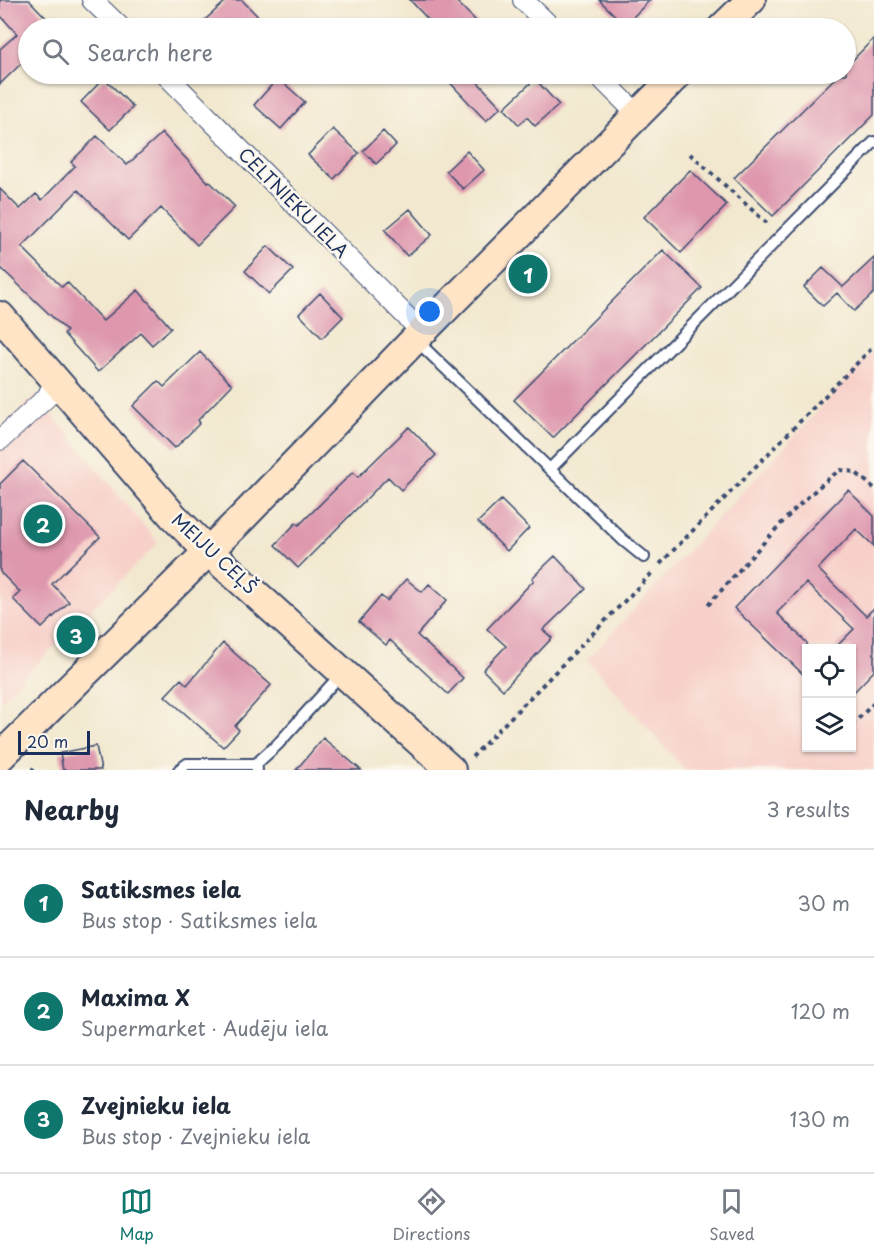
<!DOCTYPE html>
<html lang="en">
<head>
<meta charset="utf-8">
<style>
	body { margin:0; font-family:"Playpen Sans",sans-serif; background:#f2f2f3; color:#1f2937 }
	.controls { position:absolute; right:18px; bottom:18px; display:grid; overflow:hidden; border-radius:0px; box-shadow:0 2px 4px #0004 }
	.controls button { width:54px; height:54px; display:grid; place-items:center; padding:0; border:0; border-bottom:2px solid #e0e1e3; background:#fff; color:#1f2937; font:30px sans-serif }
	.scale { position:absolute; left:18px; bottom:15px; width:72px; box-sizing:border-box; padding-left:6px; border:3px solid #1b2f5e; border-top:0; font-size:16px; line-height:21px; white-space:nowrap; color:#1b2f5e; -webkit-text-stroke:4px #fbf7ec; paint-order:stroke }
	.you { position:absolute; left:430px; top:312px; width:21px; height:21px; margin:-15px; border:4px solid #fff; border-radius:50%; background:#1a73e8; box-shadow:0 0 0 9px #1a73e833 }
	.badge { display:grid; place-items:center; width:39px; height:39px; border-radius:50%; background:#0f766e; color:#fff; font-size:20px; font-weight:700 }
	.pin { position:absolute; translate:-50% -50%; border:3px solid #fff; box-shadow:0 2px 6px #0006 }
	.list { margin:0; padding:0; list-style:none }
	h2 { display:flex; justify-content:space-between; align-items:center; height:78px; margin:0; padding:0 24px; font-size:26px }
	h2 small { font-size:20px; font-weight:400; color:#747a83 }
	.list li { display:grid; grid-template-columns:39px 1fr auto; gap:18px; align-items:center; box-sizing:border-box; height:108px; padding:0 24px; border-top:2px solid #e0e1e3 }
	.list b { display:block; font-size:22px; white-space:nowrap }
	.list p { margin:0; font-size:20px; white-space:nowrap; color:#747a83 }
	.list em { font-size:20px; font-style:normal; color:#747a83 }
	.icon { flex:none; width:33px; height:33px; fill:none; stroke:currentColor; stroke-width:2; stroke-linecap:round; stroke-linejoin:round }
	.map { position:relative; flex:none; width:874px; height:770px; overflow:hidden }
	.search { position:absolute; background:#fff; box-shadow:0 2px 4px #0004; left:18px; right:18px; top:18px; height:66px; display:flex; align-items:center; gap:15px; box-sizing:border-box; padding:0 21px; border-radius:33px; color:#747a83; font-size:22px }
	.sheet { height:402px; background:#fff }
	nav { display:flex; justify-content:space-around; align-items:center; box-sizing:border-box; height:84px; border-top:2px solid #e0e1e3; background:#fff; font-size:16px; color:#747a83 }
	nav a { display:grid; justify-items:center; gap:3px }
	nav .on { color:#0f766e }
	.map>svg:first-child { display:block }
	.built { fill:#f7d0c9; fill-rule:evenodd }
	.building { fill:#de97ad }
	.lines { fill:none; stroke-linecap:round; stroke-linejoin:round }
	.lane-casing { stroke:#3b4b6f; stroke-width:14 }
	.street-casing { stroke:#3b4b6f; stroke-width:22 }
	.secondary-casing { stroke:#3b4b6f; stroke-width:32 }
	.path { stroke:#3b4b6f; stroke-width:4; stroke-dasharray:4.5 4.5; stroke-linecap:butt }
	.lane { stroke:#fff; stroke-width:10 }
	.street { stroke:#fff; stroke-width:20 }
	.secondary { stroke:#ffe4c6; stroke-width:28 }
	.labels { text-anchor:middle; stroke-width:5; stroke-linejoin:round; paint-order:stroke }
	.street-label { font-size:18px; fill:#1b2f5e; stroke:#fbf7ec }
</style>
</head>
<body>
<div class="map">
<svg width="874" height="770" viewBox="0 0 874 770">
	<rect width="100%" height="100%" fill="#fbf7ec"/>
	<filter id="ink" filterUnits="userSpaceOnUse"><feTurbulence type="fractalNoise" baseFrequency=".0167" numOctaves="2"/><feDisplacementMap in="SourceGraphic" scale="12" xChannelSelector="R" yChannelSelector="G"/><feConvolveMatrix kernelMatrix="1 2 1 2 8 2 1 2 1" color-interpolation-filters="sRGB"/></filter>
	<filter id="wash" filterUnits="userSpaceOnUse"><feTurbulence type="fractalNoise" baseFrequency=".008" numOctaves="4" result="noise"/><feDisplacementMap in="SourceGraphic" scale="24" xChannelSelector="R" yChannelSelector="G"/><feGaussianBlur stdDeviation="1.35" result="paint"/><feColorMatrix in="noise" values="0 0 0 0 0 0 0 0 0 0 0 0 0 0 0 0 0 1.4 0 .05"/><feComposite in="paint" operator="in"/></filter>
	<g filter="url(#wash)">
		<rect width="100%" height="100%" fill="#f2e8cf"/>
		<path class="built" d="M874 350V770H685L587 660ZM806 648H852V748H806Z
			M36 395 158 543 0 701V430Z"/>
		<g id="blocks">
			<path class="building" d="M0 0H29L56 28H28V57L0 84V49L17 34 0 15Z
				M227 0H242L269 28H196Z
				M410 0H455L483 28H436Z
				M599 0H650L625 25Z
				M874 38V115L773 216 734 178 839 74H846V67Z
				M442 74H470L501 107 486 121Z
				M104 78 133 107 110 130 81 102Z
				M278 78 305 102 281 129 254 105Z
				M535 79 559 105 535 126 527 117 519 125 504 108Z
				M333 129 359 153 334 179 308 155Z
				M383 131 396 145 376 164 363 151Z
				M162 133 208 182 209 181 235 207 197 245 161 208 128 240 78 190 22 247 62 287 67 282 103 321 138 290 171 328 152 345 141 333 98 372 64 334 67 331 1 268 0 269V189L20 209 36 194 42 200 75 166 71 162 97 136 127 165Z
				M467 151 484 170 463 189 446 171Z
				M690 170 727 205 681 253 644 217Z
				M410 209 432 235 407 256 385 230Z
				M268 246 293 270 269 294 245 271Z
				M663 250 702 288 553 438 514 400Z
				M874 258V293L854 311 837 293 823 306 804 287 823 268 843 287Z
				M320 293 343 317 322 338 299 314Z
				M200 352 232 385 198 420 200 423 175 448 133 406 158 381 164 387Z
				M409 427 436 455 401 490 388 477 298 568 275 545 296 523 299 525 353 472 358 477Z
				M23 461 100 537 52 584 69 602 42 628 13 599 20 592 0 572V484Z
				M848 490 874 516V546L856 529 818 569 866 616 874 608V671L852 694V648H835L854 629 806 583 777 613 807 643V678L734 608Z
				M501 500 529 528 507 551 478 522Z
				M555 556 586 589 543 630 552 638 503 690 483 670 506 646 487 629 534 580 532 578Z
				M406 579 422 592 429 584 447 600 417 635 463 678 448 694 390 640 386 645 359 622 381 596 387 601Z
				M223 643 271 685 235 726 239 730 223 747 165 696 181 679 187 685Z
				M323 738 361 770H296Z
				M96 746 101 770H63L60 753Z"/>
		</g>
	</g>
	<g filter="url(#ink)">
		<use href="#blocks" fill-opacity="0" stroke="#3b4b6f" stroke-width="1.5"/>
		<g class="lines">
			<g class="lane-casing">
				<path id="lane" d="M416 340 623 540 644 557
					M550 469 874 142
					M179 770 187 764H256
					M257 770 256 764 278 744 342 673"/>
			</g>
			<g class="street-casing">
				<path id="street" d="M92 0 121 28
					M523 0 552 28
					M165 74 422 332
					M597 74 637 114
					M0 440 47 397 55 381"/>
			</g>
			<g class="secondary-casing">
				<path id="secondary" d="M722 28 751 0
					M0 316 173 516 208 551 451 770
					M0 757 243 517 422 332 678 74"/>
			</g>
			<path class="path" d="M690 154 769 225
				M660 564 874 346
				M708 605C749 561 792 505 840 470L855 472 874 488
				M852 725 874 703
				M472 757 653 572
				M32 770 34 768"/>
			<use href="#lane" class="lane"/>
			<use href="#street" class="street"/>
			<use href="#secondary" class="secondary"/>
		</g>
	</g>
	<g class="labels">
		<g class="street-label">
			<text transform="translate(293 203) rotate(45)" y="6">CELTNIEKU IELA</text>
			<text transform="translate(214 554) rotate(43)" y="6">MEIJU CEĻŠ</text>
		</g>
	</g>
</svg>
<div class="controls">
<button><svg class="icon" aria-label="locate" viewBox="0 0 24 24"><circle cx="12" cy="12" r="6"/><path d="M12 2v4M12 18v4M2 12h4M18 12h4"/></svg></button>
<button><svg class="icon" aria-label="layers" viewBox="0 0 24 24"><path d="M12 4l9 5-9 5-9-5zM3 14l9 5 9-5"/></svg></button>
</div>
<div class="scale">20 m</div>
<div class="you"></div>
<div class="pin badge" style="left:528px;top:274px">1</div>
<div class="pin badge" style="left:43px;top:524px">2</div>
<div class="pin badge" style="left:76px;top:635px">3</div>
<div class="search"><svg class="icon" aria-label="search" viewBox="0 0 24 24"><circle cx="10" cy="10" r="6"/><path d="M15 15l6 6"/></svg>Search here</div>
</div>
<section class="sheet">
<h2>Nearby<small>3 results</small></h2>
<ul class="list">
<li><span class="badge">1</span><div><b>Satiksmes iela</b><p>Bus stop · Satiksmes iela</p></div><em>30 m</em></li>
<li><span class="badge">2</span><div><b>Maxima X</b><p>Supermarket · Audēju iela</p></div><em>120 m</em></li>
<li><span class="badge">3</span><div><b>Zvejnieku iela</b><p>Bus stop · Zvejnieku iela</p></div><em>130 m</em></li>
</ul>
</section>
<nav>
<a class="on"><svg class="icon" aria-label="map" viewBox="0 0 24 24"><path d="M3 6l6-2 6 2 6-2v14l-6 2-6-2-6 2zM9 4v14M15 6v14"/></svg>Map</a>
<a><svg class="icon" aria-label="directions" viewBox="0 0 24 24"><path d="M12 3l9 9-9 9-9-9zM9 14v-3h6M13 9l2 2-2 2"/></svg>Directions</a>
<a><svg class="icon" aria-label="saved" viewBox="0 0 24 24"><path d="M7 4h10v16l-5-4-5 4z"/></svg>Saved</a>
</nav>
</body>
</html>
